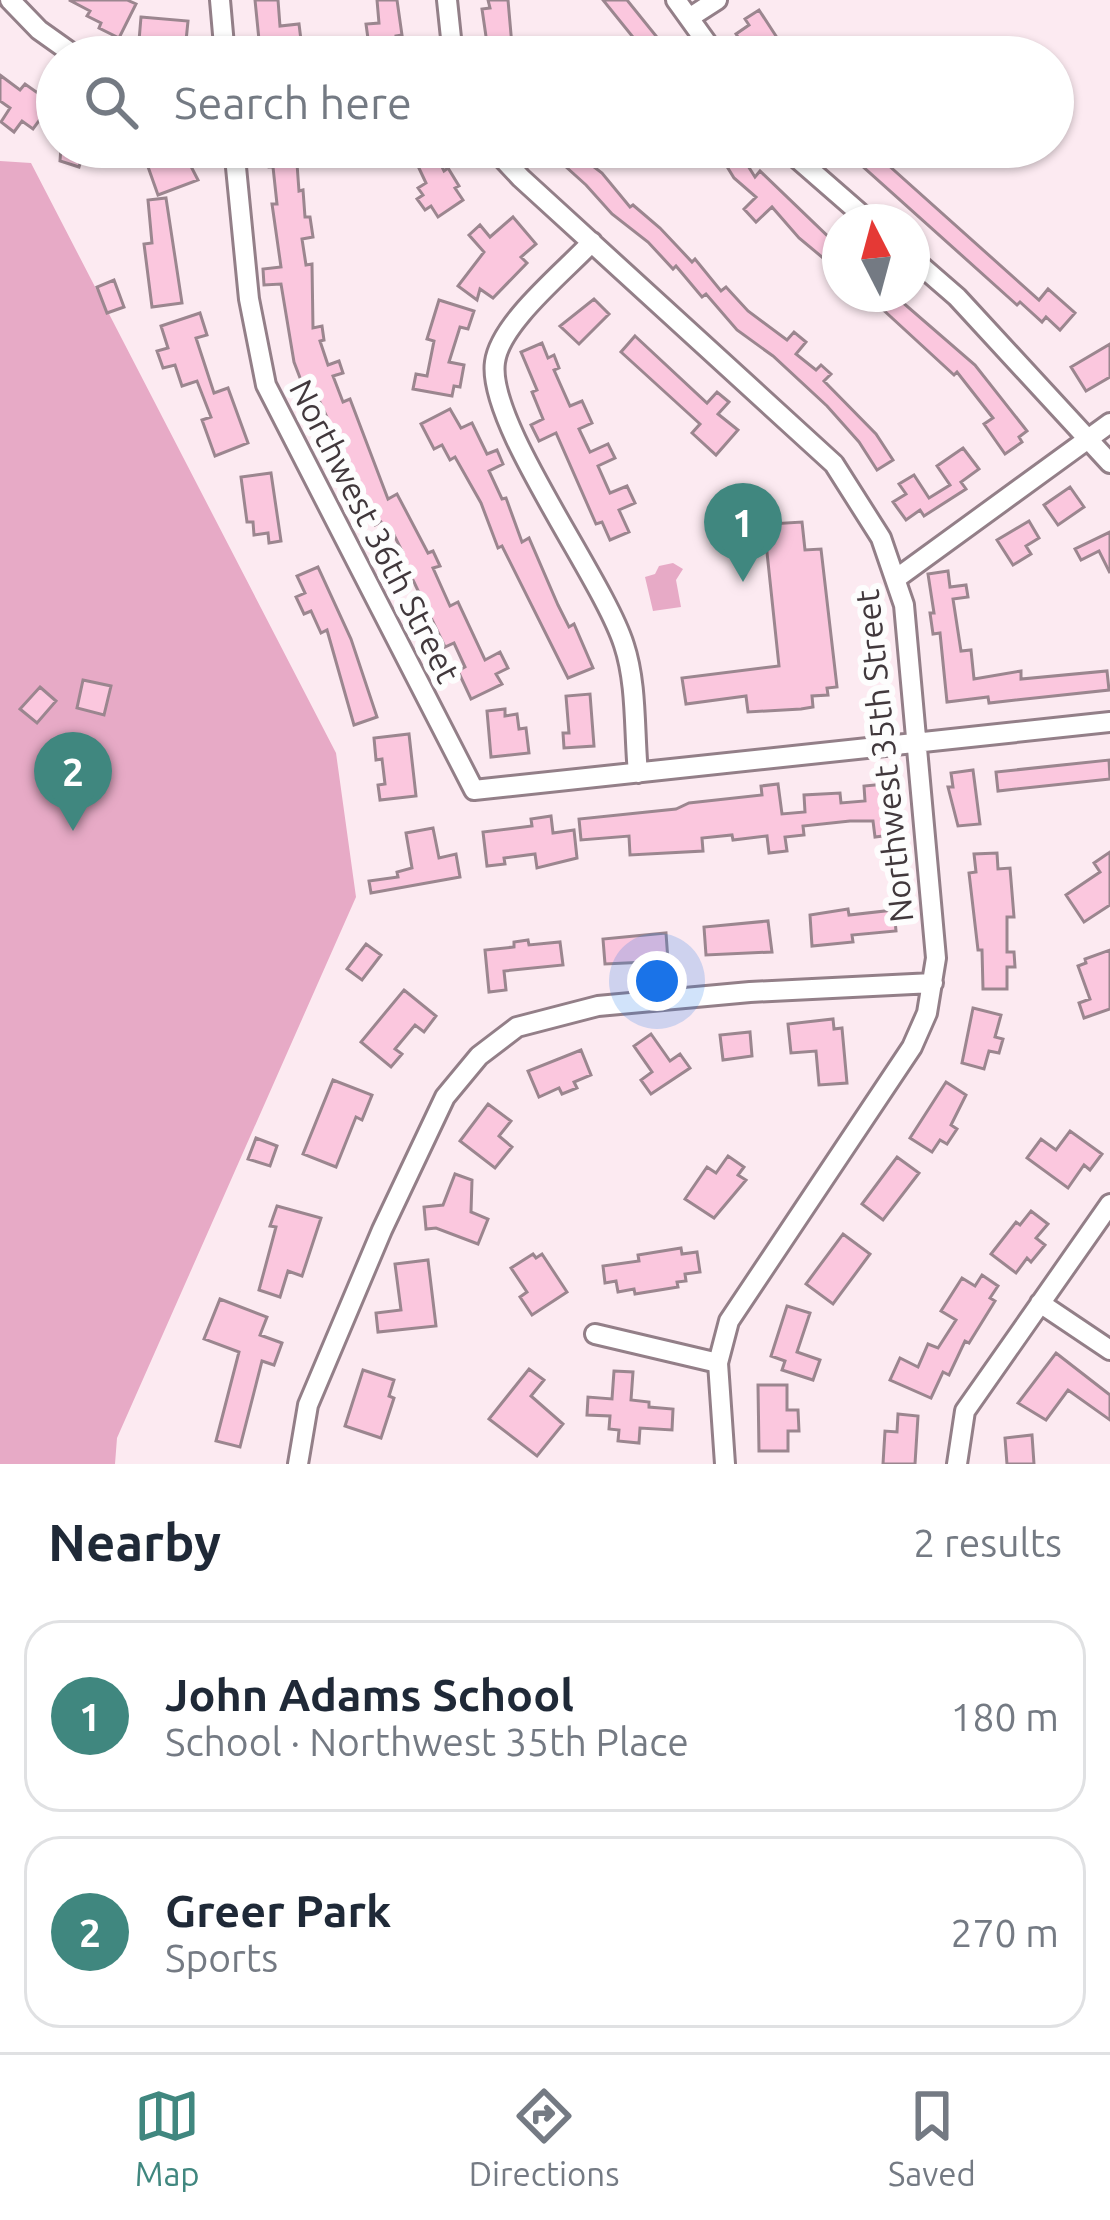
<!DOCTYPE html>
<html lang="en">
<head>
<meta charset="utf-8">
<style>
	body { margin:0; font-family:Ubuntu,sans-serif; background:#f6f6f7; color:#1f2937 }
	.compass { position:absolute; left:822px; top:204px; width:108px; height:108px; border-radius:50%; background:#fff; box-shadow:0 3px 9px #0004; rotate:354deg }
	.you { position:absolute; left:657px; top:981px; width:42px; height:42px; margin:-30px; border:9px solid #fff; border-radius:50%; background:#1a73e8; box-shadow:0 0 0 18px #1a73e833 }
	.badge { display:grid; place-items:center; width:78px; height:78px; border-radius:50%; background:#40877f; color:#fff; font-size:39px; font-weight:700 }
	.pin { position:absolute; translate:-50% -99px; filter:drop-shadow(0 3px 6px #0008) }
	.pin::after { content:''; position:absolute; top:63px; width:42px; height:36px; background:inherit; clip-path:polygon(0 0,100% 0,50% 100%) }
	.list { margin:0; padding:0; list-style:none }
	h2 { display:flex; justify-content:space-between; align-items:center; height:156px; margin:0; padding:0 48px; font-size:51px }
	h2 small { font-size:39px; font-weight:400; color:#747a83 }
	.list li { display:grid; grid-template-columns:78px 1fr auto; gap:36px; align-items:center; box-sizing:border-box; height:192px; margin:0 24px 24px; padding:0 24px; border:3px solid #e0e1e3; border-radius:36px }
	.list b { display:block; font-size:45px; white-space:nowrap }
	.list p { margin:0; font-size:39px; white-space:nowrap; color:#747a83 }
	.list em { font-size:39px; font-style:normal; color:#747a83 }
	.icon { flex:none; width:66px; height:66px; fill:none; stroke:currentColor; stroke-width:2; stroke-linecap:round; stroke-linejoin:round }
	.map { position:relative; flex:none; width:1110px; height:1464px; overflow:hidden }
	.search { position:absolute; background:#fff; box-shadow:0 3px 9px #0004; left:36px; right:36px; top:36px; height:132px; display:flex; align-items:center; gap:30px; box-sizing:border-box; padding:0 42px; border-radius:66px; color:#747a83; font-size:45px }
	.sheet { height:588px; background:#fff }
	nav { display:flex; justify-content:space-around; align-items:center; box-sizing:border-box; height:168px; border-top:3px solid #e0e1e3; background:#fff; font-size:33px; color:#747a83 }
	nav a { display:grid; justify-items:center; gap:6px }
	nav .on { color:#40877f }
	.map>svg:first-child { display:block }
	.green { fill:#e7aac6 }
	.building { fill:#fbc7de; stroke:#9b868f; stroke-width:3 }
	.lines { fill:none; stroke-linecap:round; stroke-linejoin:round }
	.minor-casing { stroke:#937f88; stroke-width:24 }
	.minor { stroke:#fff; stroke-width:18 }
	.labels { text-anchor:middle; stroke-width:12; stroke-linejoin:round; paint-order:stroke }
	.street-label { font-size:33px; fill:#41383c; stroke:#fdfdfd }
</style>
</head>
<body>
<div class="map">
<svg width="1110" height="1464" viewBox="0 0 1110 1464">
	<rect width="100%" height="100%" fill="#fceaf1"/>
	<path class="green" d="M0 161 31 163 336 753 356 897 117 1438 115 1464H0Z
		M673 563 683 569 676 580 681 607 653 611 645 577 655 574 659 566Z"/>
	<path class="building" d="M69 0H127L136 4 119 38 99 28 101 23 87 16 90 11Z
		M255 0H278L280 26 299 24 302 48 286 49 287 57H265L264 50H260Z
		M377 0H397L402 35 396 36 398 56 379 57 377 45 369 46 366 24 379 23Z
		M488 0H508L513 57H489L482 9 490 8Z
		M603 0H627L673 57H649Z
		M759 10 776 36 749 54 736 34 749 25 745 19Z
		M141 17 188 21 185 51 168 49 169 44 139 41Z
		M0 75 20 90 25 84 52 103 33 129 22 121 14 132 1 122 10 108 0 101Z
		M61 147H123L118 162 98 156 96 161 82 157 79 167 60 161Z
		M141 147H181L198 180 158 195Z
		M267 147 296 150 299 191 303 190 305 217H310L313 237 302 239 306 265 312 264 313 328 322 326 324 340 320 341 328 365 339 361 343 373 333 376 343 402 350 399 388 499 397 494 428 553 433 551 440 566 433 568 450 606 458 602 485 660 500 652 508 668 496 674 502 684 471 699 458 671 465 667 454 643 445 647 412 578 405 581 394 557 403 553 392 531 387 533 381 522 375 525 323 428 330 424 319 400 310 404 294 362 281 284 264 285 263 269 281 267 272 204H277L273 167H269Z
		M409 147H432L444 171 448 168 459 186 455 188 463 200 438 217 431 206 425 210 417 199 423 195 418 188 426 183Z
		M544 147H568L602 173 630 207 633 205 660 228 692 262 695 259 721 291 726 287 748 311 787 340 794 332 806 342 796 354 816 370 821 365 831 374 824 381 876 434 893 460 877 470 859 442 827 406 773 356 737 330 706 294 702 297 676 266 673 269 648 242 612 214 586 185Z
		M715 147H736L755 177 760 171 840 248V272L799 238 772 207 756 222 744 209 756 197 734 178Z
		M857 147H868L1039 300 1048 289 1075 313 1060 330 1046 317 1042 322 1020 302 1017 305 850 155Z
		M166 198 182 303 152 307 144 244 152 243 148 200Z
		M513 217 536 244 521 257 527 263 493 298 480 289 477 300 458 286 484 252 469 235 480 225 490 237Z
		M114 280 124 307 107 313 97 287Z
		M866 294H893L975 365 1027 431 1019 437 1022 442 1005 454 984 424 993 418 957 372 954 375Z
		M594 299 609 314 579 344 560 326Z
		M439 300 474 311 468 329 460 327 449 362 464 365 460 387 454 386 452 396 413 389 416 374 427 376 434 341 427 339Z
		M200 313 207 335 196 338 214 393 228 388 248 443 215 456 202 420 211 417 197 381 182 386 175 365 163 368 157 351 168 348 161 326Z
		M635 336 707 403 717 392 729 402 718 414 738 430 716 455 692 433 700 424 621 352Z
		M542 343 548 358 554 355 559 368 554 370 570 406 582 401 592 423 579 429 590 452 608 444 615 458 598 466 610 493 627 486 635 503 619 510 629 532 610 540 602 522 596 524 556 433 539 441 531 425 543 419 532 392 537 390 521 352Z
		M1110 344V377L1086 391 1071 367Z
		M450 409 461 428 472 423 487 454 497 450 503 464 489 471 502 499 506 498 522 542 529 538 558 605 569 627 574 624 593 668 568 678 502 546 498 548 481 503 455 457 450 460 442 445 434 449 421 424Z
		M963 448 979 469 961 482 966 489 924 516 920 510 906 520 893 502 906 494 899 484 914 475 929 498 950 485 937 466Z
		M271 473 281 541 269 543 268 533 254 535 253 522H247L241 477Z
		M1070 487 1084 507 1058 525 1044 505Z
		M1029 521 1039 538 1026 546 1031 554 1013 565 997 540Z
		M802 522 805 550 821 549 837 687 827 688 828 695 812 696 813 707 801 709 748 712 746 696 686 704 682 678 779 666 766 543 741 547 738 526Z
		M1110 532V573L1099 551 1081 560 1075 549Z
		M318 567 351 639 377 717 354 725 327 630 321 633 311 611 304 614 296 597 305 593 297 576Z
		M948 571 950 587 966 585 968 597 953 599 961 651 971 650 974 679 1021 671V679L1107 671 1109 690 989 703 988 697 947 702 940 633 933 634 930 613H934L928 574Z
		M83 680 111 686 104 715 77 708Z
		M40 687 56 701 37 723 20 709Z
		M590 694 594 746 564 748 563 733H569L566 696Z
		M505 709V716L517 714 519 729 526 728 529 753 491 757 487 711Z
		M409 734 416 796 380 800 378 785 385 784 382 759 376 760 374 738Z
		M1109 760 1110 779 998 791 996 772Z
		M973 770 980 824 958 826 948 787H953L951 773Z
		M778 784 782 814 805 812 804 795 840 793 841 803 865 801 864 786 886 784 891 835 875 837 873 821H850L803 826 804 835 785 837 787 851 769 853 767 836 733 840 732 835 702 838 703 851 630 855 629 836 581 840 579 819 676 809 689 803 762 795 761 786Z
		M551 816 553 833 574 830 577 858 537 868 535 854 504 858 505 864 487 866 483 832 532 826 531 819Z
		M433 828 439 858 456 854 460 877 371 893 369 881 398 877 397 872 412 868 406 833Z
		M1110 852V905L1084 922 1066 895 1100 872 1094 863Z
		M997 853 998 869 1010 868 1014 917H1007V952H1014L1015 967H1007V989H983L982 950H978L969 873 976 872 974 854Z
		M848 909 849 915 894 910 896 931 852 935 853 942 812 946 810 915Z
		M768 921 772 952 706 955 704 927Z
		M666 933 668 961 605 964 603 939Z
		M528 940 529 945 560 942 563 965 504 971 506 990 489 992 485 950 514 947V942Z
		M366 944 381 955 362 980 347 969Z
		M1110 950V1009L1084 1018 1079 1003 1090 999 1078 966 1086 963 1085 959Z
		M404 990 436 1016 424 1032 415 1025 395 1049 402 1054 391 1067 361 1042Z
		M973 1008 1001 1015 995 1037 1003 1039 999 1053 989 1051 984 1069 962 1063Z
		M833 1019 834 1029 842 1028 847 1083 819 1085 816 1051 791 1053 788 1024Z
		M750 1032 752 1056 723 1060 720 1035Z
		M651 1034 670 1061 680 1054 690 1068 651 1094 641 1080 652 1072 634 1046Z
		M581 1050 591 1075 574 1082 577 1088 562 1094 559 1088 539 1097 528 1071Z
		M333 1080 372 1095 362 1120 356 1117 336 1167 303 1154Z
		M946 1082 966 1095 951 1125 957 1129 947 1144 940 1140 932 1152 910 1138Z
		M488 1104 511 1121 499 1136 512 1147 495 1168 460 1141Z
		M1070 1131 1102 1154 1090 1170 1084 1165 1068 1188 1027 1158 1041 1139 1056 1150Z
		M256 1138 277 1146 270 1166 248 1159Z
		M728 1156 744 1167 738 1175 746 1180 714 1218 685 1199 707 1167 716 1173Z
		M897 1157 919 1173 883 1220 862 1204Z
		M455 1174 472 1180 471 1212 488 1219 478 1244 436 1228 426 1229 424 1207 443 1205Z
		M277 1206 321 1218 302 1276 288 1271 280 1297 259 1290 276 1227 270 1226Z
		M1031 1211 1048 1224 1036 1238 1045 1245 1031 1262 1027 1258 1016 1273 991 1254 1016 1222 1020 1225Z
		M843 1234 870 1254 833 1304 806 1284Z
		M681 1248 682 1254 697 1252 700 1272 685 1274 686 1281 677 1282 678 1287 635 1294 634 1289 618 1292 616 1281 605 1283 603 1266 639 1261 638 1255Z
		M533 1254 536 1258 542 1254 567 1292 532 1315 520 1297 527 1292 511 1268Z
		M428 1260 436 1326 378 1332 376 1313 401 1310 395 1264Z
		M982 1275 998 1286 990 1298 995 1301 969 1343 965 1341 949 1375 943 1372 931 1398 890 1380 900 1358 918 1367 928 1344 938 1348 956 1320 941 1311 962 1278 975 1286Z
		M220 1299 267 1317 260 1335 282 1343 274 1365 262 1361 240 1447 216 1441 239 1352 204 1339Z
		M787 1306 810 1313 797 1352 820 1360 813 1380 782 1370 785 1361 771 1356Z
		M1056 1353 1110 1395V1420L1068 1390 1046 1420 1018 1403Z
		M529 1369 544 1380 531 1396 563 1424 537 1456 489 1419Z
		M363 1370 394 1380 389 1396 394 1398 381 1438 345 1426Z
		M614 1371 633 1372 631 1400 649 1402V1407L673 1409 672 1430 640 1428 639 1443 618 1441 619 1430 609 1429 610 1416 587 1415 588 1397 612 1399Z
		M758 1385H787V1410H798L799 1431H788V1451H759Z
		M898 1414 918 1416 915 1464H883L885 1431 897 1432Z
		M1032 1435 1034 1464H1007L1005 1438Z"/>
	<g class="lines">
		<g class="minor-casing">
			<path id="minor" d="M10 0 39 30 77 57
				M220 0 225 57
				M447 0 453 57
				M676 0 717 57
				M689 18 717 0
				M234 147 249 299 266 385 474 790 1110 722
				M492 147 521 178 834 464 881 538 904 605 936 958 927 1013 912 1047 729 1321 718 1363 725 1464
				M784 147 870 222
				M592 242C564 272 500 323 495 362 486 423 603 578 624 645 637 684 634 732 638 773
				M912 258 957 297 1110 463
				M897 578 1110 423
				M1040 1303 1110 1350
				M595 1334 718 1363
				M298 1464 308 1405 382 1230 445 1097 479 1056 517 1027 598 1006 750 992 933 983
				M957 1464 965 1411 1110 1204"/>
		</g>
		<use href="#minor" class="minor"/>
	</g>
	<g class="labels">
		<g class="street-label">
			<text transform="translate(375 531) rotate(63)" y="12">Northwest 36th Street</text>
			<text transform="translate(884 756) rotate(-96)" y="12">Northwest 35th Street</text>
		</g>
	</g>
</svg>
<svg class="compass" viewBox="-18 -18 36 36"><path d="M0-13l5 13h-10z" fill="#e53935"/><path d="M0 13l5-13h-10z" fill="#747a83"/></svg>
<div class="you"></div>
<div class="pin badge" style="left:743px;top:582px">1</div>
<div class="pin badge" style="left:73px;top:831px">2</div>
<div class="search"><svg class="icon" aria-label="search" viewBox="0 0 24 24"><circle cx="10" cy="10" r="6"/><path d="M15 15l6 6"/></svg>Search here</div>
</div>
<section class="sheet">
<h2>Nearby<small>2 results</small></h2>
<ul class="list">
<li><span class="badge">1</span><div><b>John Adams School</b><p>School · Northwest 35th Place</p></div><em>180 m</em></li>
<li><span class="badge">2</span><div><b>Greer Park</b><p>Sports</p></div><em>270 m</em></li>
</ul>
</section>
<nav>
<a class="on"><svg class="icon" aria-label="map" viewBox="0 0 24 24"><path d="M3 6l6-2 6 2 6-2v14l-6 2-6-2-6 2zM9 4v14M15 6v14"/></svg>Map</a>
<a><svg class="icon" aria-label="directions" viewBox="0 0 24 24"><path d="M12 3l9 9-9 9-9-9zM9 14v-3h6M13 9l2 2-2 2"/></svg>Directions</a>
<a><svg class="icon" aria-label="saved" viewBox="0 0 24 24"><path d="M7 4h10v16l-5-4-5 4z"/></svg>Saved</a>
</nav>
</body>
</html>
